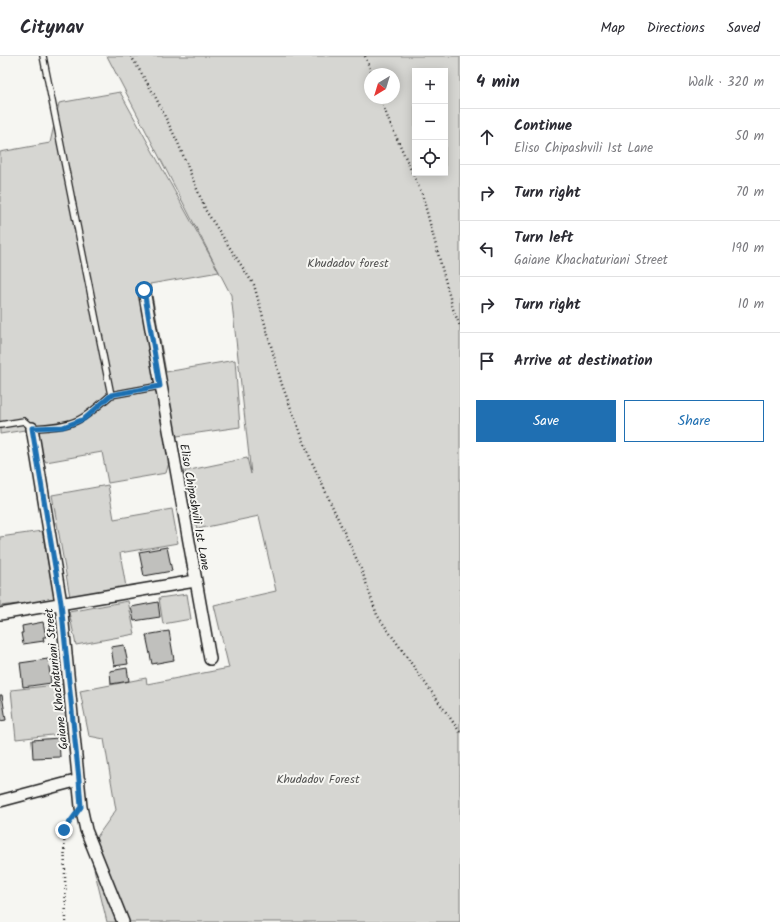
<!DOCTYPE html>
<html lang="en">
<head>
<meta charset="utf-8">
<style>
	body { margin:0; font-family:Kalam,sans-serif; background:#f2f2f3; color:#2b2b33 }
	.controls { position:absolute; right:12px; top:12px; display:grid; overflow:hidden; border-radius:0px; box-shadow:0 2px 10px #0003 }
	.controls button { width:36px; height:36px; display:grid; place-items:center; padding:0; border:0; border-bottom:1px solid #e1e1e2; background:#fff; color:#2b2b33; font:20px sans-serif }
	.compass { position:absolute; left:364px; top:12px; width:36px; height:36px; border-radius:50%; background:#fff; box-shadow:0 2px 10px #0003; rotate:218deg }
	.stop { position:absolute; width:12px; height:12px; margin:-9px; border:3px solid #1f6fb2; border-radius:50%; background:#fff }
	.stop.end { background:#1f6fb2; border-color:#fff; box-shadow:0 1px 4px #0008 }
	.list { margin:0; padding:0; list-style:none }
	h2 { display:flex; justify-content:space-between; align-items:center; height:52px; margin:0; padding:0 16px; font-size:17px }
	h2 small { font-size:13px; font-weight:400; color:#7c7c81 }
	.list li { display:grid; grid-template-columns:26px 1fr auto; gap:12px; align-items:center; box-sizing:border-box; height:56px; padding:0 16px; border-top:1px solid #e1e1e2 }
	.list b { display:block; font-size:15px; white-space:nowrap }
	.list p { margin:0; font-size:13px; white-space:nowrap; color:#7c7c81 }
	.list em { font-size:13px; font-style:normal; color:#7c7c81 }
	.actions { display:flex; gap:8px; padding:12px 16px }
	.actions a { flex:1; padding:9px 0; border:1px solid #1f6fb2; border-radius:0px; text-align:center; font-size:14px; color:#1f6fb2 }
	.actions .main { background:#1f6fb2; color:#fff }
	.icon { flex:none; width:22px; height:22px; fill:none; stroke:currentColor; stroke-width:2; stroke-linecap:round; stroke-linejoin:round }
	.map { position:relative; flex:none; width:460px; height:866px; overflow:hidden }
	header { display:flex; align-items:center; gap:24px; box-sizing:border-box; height:56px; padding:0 20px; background:#fff; border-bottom:1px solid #e1e1e2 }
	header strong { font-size:19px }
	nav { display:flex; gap:22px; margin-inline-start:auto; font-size:14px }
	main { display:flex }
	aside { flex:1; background:#fff }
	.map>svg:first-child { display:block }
	.green { fill:#d6d6d2; stroke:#797977; fill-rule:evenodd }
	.building { fill:#c0c0bd; stroke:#1c1c1c }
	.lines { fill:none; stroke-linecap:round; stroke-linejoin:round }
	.service-casing { stroke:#1c1c1c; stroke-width:8 }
	.minor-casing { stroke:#1c1c1c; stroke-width:14 }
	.path { stroke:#1c1c1c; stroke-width:2.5; stroke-dasharray:1 3; stroke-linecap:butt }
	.service { stroke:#f6f6f2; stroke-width:5.5 }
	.minor { stroke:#f6f6f2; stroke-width:11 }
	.route { stroke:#1f6fb2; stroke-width:5 }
	.labels { text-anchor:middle; stroke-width:4; stroke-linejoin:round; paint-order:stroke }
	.park-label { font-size:12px; fill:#545453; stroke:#f6f6f2 }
	.street-label { font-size:12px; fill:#1c1c1c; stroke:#f6f6f2 }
</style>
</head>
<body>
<header>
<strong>Citynav</strong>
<nav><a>Map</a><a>Directions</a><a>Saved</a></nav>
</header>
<main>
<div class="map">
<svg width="460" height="866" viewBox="0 0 460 866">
	<rect width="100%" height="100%" fill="#f6f6f2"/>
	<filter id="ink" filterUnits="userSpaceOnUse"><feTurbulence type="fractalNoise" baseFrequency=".025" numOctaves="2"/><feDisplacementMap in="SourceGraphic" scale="8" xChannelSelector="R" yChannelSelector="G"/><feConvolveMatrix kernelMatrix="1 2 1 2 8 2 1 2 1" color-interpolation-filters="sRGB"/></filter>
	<g filter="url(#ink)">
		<path class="green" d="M107 0H460V866H107L89 792 116 754 104 683 89 680 80 635 146 622 147 628 229 612 214 549 276 535 259 460 197 473 185 415 247 402 251 418 231 239ZM415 15H445V117H415ZM370 18H394V42H370Z
			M120 36 219 216 150 228 166 316 235 304 240 371 177 380 166 417 108 427 102 396 46 406 25 374 0 378V96L50 87 59 47Z
			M108 429 114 463 172 453 178 487 120 497 126 531 70 541 52 439Z
			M42 475 55 544 0 550V481Z
			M187 538 191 563 163 568 159 542Z
			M128 545 135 578 76 589 69 556Z
			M64 628 70 677 16 683 11 634Z"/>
		<path class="building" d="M167 491 172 515 144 520 139 496Z
			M158 546 160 561 134 565 131 551Z
			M43 566 46 581H43L44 585 23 588 21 577H23L22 570Z
			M169 575 174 604 152 608 146 579Z
			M124 589 128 608 114 610 111 591Z
			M48 603 51 627 23 631 20 607Z
			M127 612 129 625 111 628 110 615Z
			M0 639H2L6 664 0 665Z
			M59 682 60 701 33 702 32 684Z"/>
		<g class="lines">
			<g class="service-casing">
				<path id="service" d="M111 339 160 330
					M0 369 24 365 32 372C75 370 79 367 111 339L43 0"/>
			</g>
			<g class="minor-casing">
				<path id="minor" d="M144 234 210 603
					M32 372 61 547 81 751 86 774 123 866
					M0 558 195 525
					M0 745 79 724"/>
			</g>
			<path class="path" d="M131 0 155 40 178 87 206 155 254 229 282 329 311 404 362 515 377 559 460 676
				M365 0 372 18
				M380 42 389 65 422 138 453 253 460 270
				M66 866 64 774 72 763"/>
			<use href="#service" class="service"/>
			<use href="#minor" class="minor"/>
		</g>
	</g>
	<g class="lines" filter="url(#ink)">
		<path class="route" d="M64 774 81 751 79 724 61 547 32 372 63 371 84 363 111 339 160 330 144 234"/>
	</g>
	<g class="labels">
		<g class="park-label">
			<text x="348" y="211">Khudadov forest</text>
			<text x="318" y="727">Khudadov Forest</text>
		</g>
		<g class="street-label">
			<text transform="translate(195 451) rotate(80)" y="4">Eliso Chipashvili 1st Lane</text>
			<text transform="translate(56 623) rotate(-96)" y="4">Gaiane Khachaturiani Street</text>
		</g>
	</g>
</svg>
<div class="controls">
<button>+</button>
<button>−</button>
<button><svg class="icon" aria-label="locate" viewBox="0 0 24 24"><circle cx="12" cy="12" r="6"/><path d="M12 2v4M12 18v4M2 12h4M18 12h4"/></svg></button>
</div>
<svg class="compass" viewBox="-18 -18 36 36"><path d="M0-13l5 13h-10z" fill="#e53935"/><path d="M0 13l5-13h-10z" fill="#7c7c81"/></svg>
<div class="stop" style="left:144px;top:234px"></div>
<div class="stop end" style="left:64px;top:774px"></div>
</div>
<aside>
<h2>4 min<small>Walk · 320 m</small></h2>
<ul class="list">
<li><svg class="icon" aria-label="ahead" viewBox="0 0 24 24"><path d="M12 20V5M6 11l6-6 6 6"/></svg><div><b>Continue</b><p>Eliso Chipashvili 1st Lane</p></div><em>50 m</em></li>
<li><svg class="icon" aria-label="right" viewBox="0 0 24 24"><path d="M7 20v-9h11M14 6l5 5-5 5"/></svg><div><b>Turn right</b></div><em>70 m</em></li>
<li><svg class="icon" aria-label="left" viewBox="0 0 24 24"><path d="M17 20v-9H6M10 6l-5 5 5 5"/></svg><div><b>Turn left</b><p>Gaiane Khachaturiani Street</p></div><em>190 m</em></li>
<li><svg class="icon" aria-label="right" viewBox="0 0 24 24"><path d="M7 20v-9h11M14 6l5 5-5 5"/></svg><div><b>Turn right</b></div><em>10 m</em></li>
<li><svg class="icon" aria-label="arrive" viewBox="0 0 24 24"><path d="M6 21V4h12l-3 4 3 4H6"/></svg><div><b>Arrive at destination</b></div></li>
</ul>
<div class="actions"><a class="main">Save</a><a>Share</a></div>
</aside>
</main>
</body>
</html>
